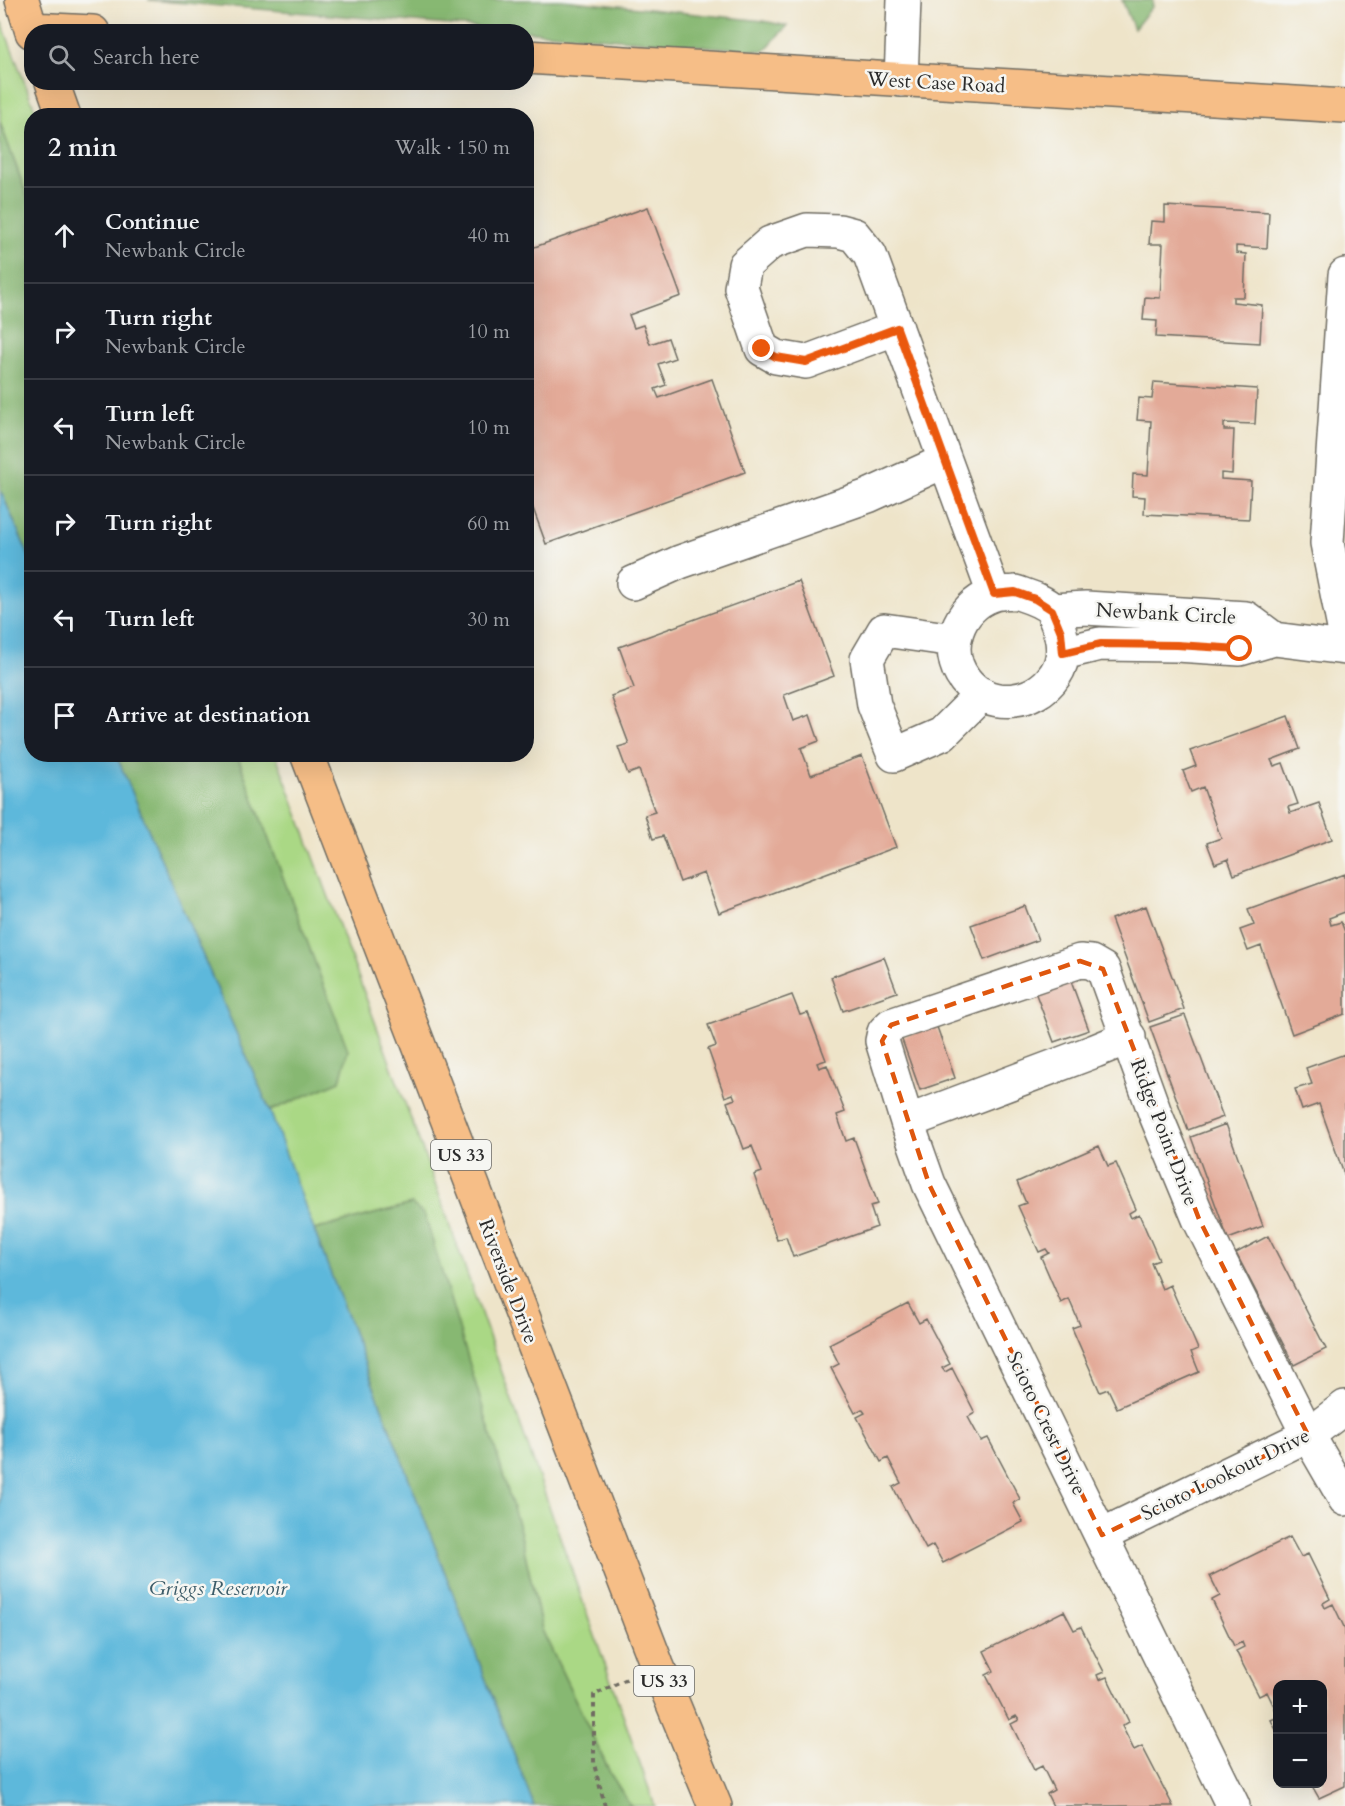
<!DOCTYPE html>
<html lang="en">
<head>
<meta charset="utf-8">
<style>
	body { margin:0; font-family:Cardo,serif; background:#20242c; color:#f1f3f6 }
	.controls { position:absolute; right:18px; bottom:18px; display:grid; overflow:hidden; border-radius:12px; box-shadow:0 6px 24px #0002 }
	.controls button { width:54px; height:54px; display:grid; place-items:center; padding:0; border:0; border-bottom:2px solid #363941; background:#171b24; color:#f1f3f6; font:30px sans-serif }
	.stop { position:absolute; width:18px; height:18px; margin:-14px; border:4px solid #ea580c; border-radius:50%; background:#fff }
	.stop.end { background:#ea580c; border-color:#fff; box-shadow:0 2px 6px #0008 }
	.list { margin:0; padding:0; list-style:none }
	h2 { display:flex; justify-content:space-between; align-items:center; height:78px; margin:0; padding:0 24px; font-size:26px }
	h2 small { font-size:20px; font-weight:400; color:#9ea1a6 }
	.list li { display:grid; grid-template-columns:39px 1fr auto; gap:18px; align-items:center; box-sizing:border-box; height:96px; padding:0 24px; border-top:2px solid #363941 }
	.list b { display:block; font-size:22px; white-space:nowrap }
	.list p { margin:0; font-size:20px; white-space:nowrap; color:#9ea1a6 }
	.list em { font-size:20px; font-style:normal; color:#9ea1a6 }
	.icon { flex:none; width:33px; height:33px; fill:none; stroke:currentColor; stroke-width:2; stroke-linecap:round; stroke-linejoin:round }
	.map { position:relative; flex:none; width:1345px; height:1806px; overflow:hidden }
	.search { position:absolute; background:#171b24; box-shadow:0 6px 24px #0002; left:24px; top:24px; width:510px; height:66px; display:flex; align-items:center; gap:15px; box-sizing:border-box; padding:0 21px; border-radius:24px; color:#9ea1a6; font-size:22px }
	.panel { position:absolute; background:#171b24; box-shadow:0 6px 24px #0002; left:24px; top:108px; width:510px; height:654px; border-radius:24px }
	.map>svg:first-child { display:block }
	.green { fill:#aad885; stroke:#6a8258; stroke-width:1.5 }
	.forest { fill:#87b872; stroke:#59724e; stroke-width:1.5 }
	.water { fill:#5db8db; stroke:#447283; stroke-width:1.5 }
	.building { fill:#e3aa98 }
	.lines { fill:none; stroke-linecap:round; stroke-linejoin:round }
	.minor-casing { stroke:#6f6c62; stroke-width:36 }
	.major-casing { stroke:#6f6c62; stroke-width:36 }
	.path { stroke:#6f6c62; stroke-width:4; stroke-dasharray:4.5 4.5; stroke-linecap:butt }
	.minor { stroke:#fff; stroke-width:33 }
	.major { stroke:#f6be87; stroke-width:33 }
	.route { stroke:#ea580c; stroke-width:8 }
	.marked { fill:none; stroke:#df570e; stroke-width:4.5; stroke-dasharray:12 8; stroke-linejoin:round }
	.labels { text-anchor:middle; stroke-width:5; stroke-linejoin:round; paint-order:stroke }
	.shield { fill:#f6f6f2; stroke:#686867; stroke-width:1.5 }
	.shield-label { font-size:18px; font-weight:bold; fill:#2b2b2b }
	.street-label { font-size:20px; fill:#2b2b2b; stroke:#f6f6f2 }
	.water-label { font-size:21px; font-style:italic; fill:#3c5c69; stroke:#f6f6f2 }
</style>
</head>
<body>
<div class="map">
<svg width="1345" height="1806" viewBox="0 0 1345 1806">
	<rect width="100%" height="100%" fill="#f6f6f2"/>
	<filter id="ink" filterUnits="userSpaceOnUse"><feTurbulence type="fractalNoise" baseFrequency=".0167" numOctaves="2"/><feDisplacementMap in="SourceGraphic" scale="12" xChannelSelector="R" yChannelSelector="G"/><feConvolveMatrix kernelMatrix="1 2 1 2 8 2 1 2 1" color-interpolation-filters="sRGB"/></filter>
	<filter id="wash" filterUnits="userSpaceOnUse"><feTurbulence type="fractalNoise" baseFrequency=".008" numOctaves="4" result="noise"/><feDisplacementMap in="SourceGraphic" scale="24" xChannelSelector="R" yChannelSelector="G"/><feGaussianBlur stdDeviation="1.35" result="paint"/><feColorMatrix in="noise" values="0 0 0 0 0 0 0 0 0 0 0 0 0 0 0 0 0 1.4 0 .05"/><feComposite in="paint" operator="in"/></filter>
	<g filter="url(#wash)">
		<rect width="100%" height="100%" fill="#eee4c9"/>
		<path class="green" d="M0 18 37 115 32 116 31 207 0 122Z
			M237 755H276L441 1200 655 1806H631L611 1775 542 1630 520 1531 412 1204 314 1230 270 1111 340 1081 347 1050Z"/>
		<path class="forest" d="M148 0H562L764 21 787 26 764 51Z
			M1122 0H1153L1152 7 1134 29Z
			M0 122 31 207V561L0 489Z
			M116 755H237L348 1050 340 1081 270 1111Z
			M412 1204 425 1216 520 1531 542 1630 611 1775 631 1806H534L314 1230Z"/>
		<path class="water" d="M0 489 31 561 32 754 116 755 270 1111 314 1230 534 1806H0Z"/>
		<g id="blocks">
			<path class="building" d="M1165 206 1269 212 1267 248 1236 246V253L1246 254 1244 297H1233V302L1262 305 1260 343 1156 337 1157 321 1143 320 1145 297 1160 298 1163 244H1149L1151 221 1165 222Z
				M648 207 681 296 629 315 634 328 643 325 650 344 668 338 675 358 658 364 666 385 655 389 659 398 712 379 745 472 546 544 526 489V250Z
				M1154 382 1257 389 1255 424 1224 423V430H1234L1232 474 1221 473V479L1251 481 1249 519 1144 514 1145 497 1132 496 1133 474 1148 475 1151 421 1137 420 1139 398 1152 399Z
				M799 581 834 676 784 695 793 721 810 715 819 741 801 748 811 775 862 756 896 847 719 913 704 873 680 882 663 836 653 839 645 815 655 812 639 770 628 774 618 747 629 744 611 696 634 688 619 647Z
				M1288 716 1300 749 1271 760 1274 766 1283 763 1298 804 1288 807 1290 813 1319 803 1332 839 1234 875 1228 859 1215 864 1207 843 1221 838 1203 787 1191 792 1183 771 1196 766 1190 751Z
				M1345 874V912L1329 918 1331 925 1341 922 1345 932V1014L1292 1034 1261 946 1248 951 1240 930 1254 925 1248 909Z
				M1025 906 1038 940 984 960 971 925Z
				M1146 906 1184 1009 1149 1022 1111 919Z
				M884 957 897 992 843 1011 831 977Z
				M1069 976 1089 1030 1054 1042 1034 989Z
				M792 995 800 1015 808 1013 826 1060 817 1063 819 1068 827 1065 845 1112 837 1115 846 1141 854 1138 878 1204 870 1206 877 1227 793 1257 786 1237 777 1240 754 1175 762 1172 752 1146 744 1149 727 1102 735 1099 733 1094 725 1097 708 1049 716 1046 708 1025Z
				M1185 1015 1223 1117 1188 1130 1150 1027Z
				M936 1024 955 1078 920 1090 901 1037Z
				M1345 1054V1177L1319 1104 1302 1110 1295 1089 1312 1084 1306 1068Z
				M1226 1124 1263 1226 1228 1239 1191 1137Z
				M1099 1146 1108 1166 1116 1163 1136 1209 1129 1213 1131 1218 1139 1214 1159 1260 1151 1263 1162 1289 1170 1285 1198 1349 1191 1352 1199 1372 1117 1408 1108 1389 1100 1392 1072 1328 1080 1325 1069 1299 1061 1303 1041 1257 1049 1253 1046 1249 1039 1252 1018 1206 1026 1203 1017 1182Z
				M1268 1236 1326 1349 1294 1365 1236 1253Z
				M908 1303 919 1323 926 1319 950 1364 942 1368 945 1372 952 1368 975 1413 968 1417 981 1441 988 1438 1020 1499 1013 1503 1023 1522 943 1563 933 1545 926 1549 893 1487 901 1483 888 1458 881 1462 857 1417 865 1413 862 1409 855 1413 831 1368 839 1364 829 1344Z
				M1290 1537 1301 1557 1308 1554 1330 1599 1323 1603 1325 1608 1333 1604 1345 1629V1786L1319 1798 1311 1784H1322V1684H1278V1715L1267 1692 1259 1696 1236 1651 1244 1647 1242 1642 1234 1646 1212 1600 1220 1596 1210 1576Z
				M1064 1611 1074 1630 1081 1627 1104 1672 1097 1675 1099 1680 1107 1677 1129 1722 1122 1726 1134 1750 1142 1746 1173 1806H1053L1047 1794 1054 1790 1042 1766 1034 1770 1011 1724 1019 1720 1016 1716 1009 1720 986 1675 994 1671 984 1651Z
				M1278 1717V1734L1271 1720Z"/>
		</g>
	</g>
	<g filter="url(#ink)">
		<use href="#blocks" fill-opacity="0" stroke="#6f6c62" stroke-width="1.5"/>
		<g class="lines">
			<g class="minor-casing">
				<path id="minor" d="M901 80 904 0
					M1345 275 1327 543 1345 633
					M897 328 806 362 776 357 762 349 741 288 745 265 770 243 807 230 839 231 854 235 870 255 994 594
					M633 583 680 562 868 496 945 461
					M1015 592C1026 596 1043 600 1052 610 1054 612 1054 615 1055 618 1063 636 1067 658 1055 675 1035 705 989 711 965 680 942 650 958 607 992 595 999 592 1008 593 1015 592Z
					M1052 610 1086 608 1246 618 1274 639
					M954 640 884 630 867 659 874 705 894 755 942 734 982 694
					M1063 653 1100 644 1177 645 1240 649 1274 639 1345 648
					M907 1122 1095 1051 1129 1037
					M1102 1535 1308 1435 1345 1407
					M1233 1806 929 1184 907 1122 882 1041 884 1032 891 1025 1080 961 1091 962 1103 969 1155 1113 1199 1219 1308 1435 1345 1499"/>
			</g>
			<g class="major-casing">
				<path id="major" d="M22 0 32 32
					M31 29 93 32
					M526 57 1345 106
					M52 82 64 116
					M307 754 657 1665 715 1806"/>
			</g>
			<path class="path" d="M605 1806 594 1764V1695L627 1679"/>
			<use href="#minor" class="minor"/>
			<use href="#major" class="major"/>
		</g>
	</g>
	<g class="lines" filter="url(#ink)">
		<path class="route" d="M762 349 776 357 806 362 897 328 994 594 1015 592 1035 599 1052 610 1061 632 1063 653 1101 644 1177 645 1240 649"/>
	</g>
	<path class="marked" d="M1080 961 1103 969 1199 1219 1308 1435 1102 1535 929 1184 882 1041 891 1025Z"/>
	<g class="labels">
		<g class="shield">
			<rect x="431" y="1140" width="60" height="30" rx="4.5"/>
			<rect x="634" y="1666" width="60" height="30" rx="4.5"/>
		</g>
		<g class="shield-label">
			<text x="461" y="1161">US 33</text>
			<text x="664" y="1687">US 33</text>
		</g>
		<g class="street-label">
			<text transform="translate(936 82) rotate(3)" y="7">West Case Road</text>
			<text transform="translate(1166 613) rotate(3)" y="7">Newbank Circle</text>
			<text transform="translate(1165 1132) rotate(69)" y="7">Ridge Point Drive</text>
			<text transform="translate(509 1281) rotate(69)" y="7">Riverside Drive</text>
			<text transform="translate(1047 1423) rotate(64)" y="7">Scioto Crest Drive</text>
			<text transform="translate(1225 1474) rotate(-26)" y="7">Scioto Lookout Drive</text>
		</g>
		<g class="water-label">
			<text x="218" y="1595">Griggs Reservoir</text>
		</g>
	</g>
</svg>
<div class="controls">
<button>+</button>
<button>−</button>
</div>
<div class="stop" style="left:1240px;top:649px"></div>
<div class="stop end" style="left:762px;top:349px"></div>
<div class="search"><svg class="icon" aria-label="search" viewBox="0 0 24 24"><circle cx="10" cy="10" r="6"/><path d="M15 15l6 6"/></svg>Search here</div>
<section class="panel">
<h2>2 min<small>Walk · 150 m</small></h2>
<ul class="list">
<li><svg class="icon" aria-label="ahead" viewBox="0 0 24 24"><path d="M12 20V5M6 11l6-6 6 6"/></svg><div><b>Continue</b><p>Newbank Circle</p></div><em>40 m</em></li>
<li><svg class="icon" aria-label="right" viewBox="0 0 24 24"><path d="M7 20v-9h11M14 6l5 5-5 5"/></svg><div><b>Turn right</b><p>Newbank Circle</p></div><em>10 m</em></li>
<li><svg class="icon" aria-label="left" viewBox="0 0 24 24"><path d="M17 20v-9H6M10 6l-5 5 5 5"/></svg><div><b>Turn left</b><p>Newbank Circle</p></div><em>10 m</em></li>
<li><svg class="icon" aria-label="right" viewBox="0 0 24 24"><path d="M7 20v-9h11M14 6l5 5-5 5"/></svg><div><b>Turn right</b></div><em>60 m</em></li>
<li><svg class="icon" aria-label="left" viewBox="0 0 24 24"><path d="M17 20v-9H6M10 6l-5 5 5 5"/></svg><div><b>Turn left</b></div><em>30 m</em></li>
<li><svg class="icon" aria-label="arrive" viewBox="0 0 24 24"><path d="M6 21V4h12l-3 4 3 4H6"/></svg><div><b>Arrive at destination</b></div></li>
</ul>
</section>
</div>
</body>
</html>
